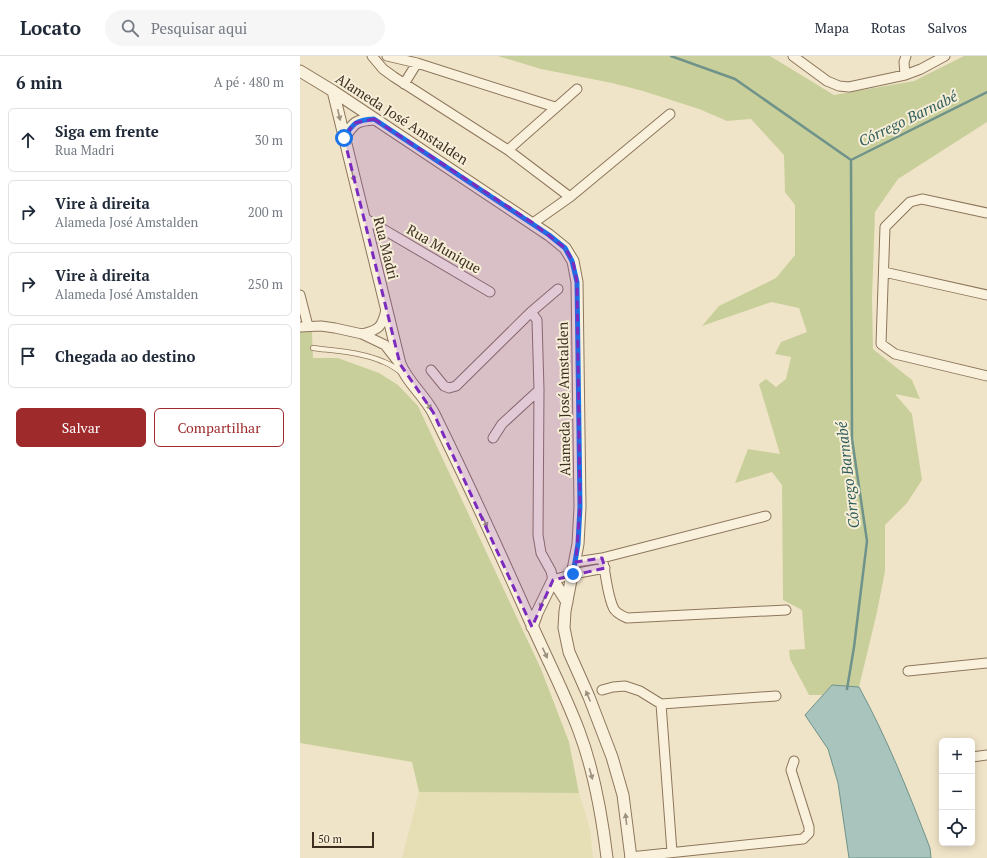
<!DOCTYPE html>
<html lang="pt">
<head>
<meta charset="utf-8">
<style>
	body { margin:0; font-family:"PT Serif",serif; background:#f6f6f7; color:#1f2937 }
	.controls { position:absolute; right:12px; bottom:12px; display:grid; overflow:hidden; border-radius:6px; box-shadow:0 2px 10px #0003 }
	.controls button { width:36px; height:36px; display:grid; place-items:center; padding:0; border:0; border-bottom:1px solid #e0e1e3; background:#fff; color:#1f2937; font:20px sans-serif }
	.scale { position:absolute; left:12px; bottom:10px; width:62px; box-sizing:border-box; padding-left:4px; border:2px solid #3d2e20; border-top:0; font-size:11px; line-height:14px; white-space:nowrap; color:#3d2e20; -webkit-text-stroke:3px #f7eed8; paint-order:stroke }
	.stop { position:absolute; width:12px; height:12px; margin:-9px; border:3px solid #1a73e8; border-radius:50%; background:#fff }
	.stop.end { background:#1a73e8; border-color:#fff; box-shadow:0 1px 4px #0008 }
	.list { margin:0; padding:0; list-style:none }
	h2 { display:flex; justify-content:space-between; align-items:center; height:52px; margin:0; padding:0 16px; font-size:17px }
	h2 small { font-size:13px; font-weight:400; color:#747a83 }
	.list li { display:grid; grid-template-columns:26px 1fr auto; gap:12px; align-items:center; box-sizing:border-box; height:64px; margin:0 8px 8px; padding:0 8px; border:1px solid #e0e1e3; border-radius:6px }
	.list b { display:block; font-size:15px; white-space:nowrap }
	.list p { margin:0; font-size:13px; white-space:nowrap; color:#747a83 }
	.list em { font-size:13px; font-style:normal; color:#747a83 }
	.actions { display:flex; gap:8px; padding:12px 16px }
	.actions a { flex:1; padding:9px 0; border:1px solid #9e2a2b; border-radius:6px; text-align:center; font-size:14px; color:#9e2a2b }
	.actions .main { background:#9e2a2b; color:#fff }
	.icon { flex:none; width:22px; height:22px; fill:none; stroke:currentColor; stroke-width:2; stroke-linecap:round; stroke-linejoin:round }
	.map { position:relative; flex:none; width:687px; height:802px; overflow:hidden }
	header { display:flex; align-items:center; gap:24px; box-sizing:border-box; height:56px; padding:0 20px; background:#fff; border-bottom:1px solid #e0e1e3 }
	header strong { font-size:19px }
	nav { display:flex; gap:22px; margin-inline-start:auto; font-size:14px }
	.search { width:280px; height:36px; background:#f6f6f7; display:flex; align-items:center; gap:10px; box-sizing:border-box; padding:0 14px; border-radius:22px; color:#747a83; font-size:15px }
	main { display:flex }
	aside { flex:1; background:#fff }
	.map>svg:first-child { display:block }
	.farmland { fill:#e6deb5 }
	.green { fill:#c9cf9b }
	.water { fill:#a9c4bc; stroke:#6f938a }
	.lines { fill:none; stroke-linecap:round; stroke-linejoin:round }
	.stream { stroke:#6f938a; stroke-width:2.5 }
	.service-casing { stroke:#8d765c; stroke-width:6 }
	.minor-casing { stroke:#8d765c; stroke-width:11 }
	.tertiary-casing { stroke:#8d765c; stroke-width:13 }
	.service { stroke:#faf1dc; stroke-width:4.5 }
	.minor { stroke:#faf1dc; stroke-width:9 }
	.tertiary { stroke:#faf1dc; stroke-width:11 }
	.oneway { fill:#9c907e }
	.route { stroke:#1a73e8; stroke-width:5 }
	.marked { fill:#7b2cbf; fill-opacity:0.2; stroke:#7b2cbf; stroke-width:3; stroke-dasharray:8 5; stroke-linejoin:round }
	.labels { text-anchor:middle; stroke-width:4; stroke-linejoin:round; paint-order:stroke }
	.street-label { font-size:14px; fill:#3d2e20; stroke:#f7eed8 }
	.water-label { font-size:15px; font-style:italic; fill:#2f5d5a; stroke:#f7eed8 }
</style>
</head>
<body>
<header>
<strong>Locato</strong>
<div class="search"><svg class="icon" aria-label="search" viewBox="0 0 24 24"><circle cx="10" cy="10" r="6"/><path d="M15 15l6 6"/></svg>Pesquisar aqui</div>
<nav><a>Mapa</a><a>Rotas</a><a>Salvos</a></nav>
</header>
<main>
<aside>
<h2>6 min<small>A pé · 480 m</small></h2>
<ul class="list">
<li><svg class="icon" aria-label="ahead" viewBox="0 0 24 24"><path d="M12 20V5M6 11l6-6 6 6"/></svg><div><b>Siga em frente</b><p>Rua Madri</p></div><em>30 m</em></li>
<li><svg class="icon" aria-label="right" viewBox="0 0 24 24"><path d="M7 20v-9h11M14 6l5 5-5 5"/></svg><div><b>Vire à direita</b><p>Alameda José Amstalden</p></div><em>200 m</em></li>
<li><svg class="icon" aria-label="right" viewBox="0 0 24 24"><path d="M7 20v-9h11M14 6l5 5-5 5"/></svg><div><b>Vire à direita</b><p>Alameda José Amstalden</p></div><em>250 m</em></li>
<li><svg class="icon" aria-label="arrive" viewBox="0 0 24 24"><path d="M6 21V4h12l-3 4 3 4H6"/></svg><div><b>Chegada ao destino</b></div></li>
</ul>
<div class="actions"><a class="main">Salvar</a><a>Compartilhar</a></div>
</aside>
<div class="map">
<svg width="687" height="802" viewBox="0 0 687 802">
	<rect width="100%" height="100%" fill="#f0e4c8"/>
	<path class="farmland" d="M119 736 279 737 290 773 293 802H102Z"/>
	<path class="green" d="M198 0H470L534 39 614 25 664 0H687V66L598 123 575 156 572 242 573 293 612 324 620 343 595 338 612 358 622 424 607 447 585 469V515L577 556 559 631 532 629 522 639H509L490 603 489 594 505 593 502 554 483 544 482 429 472 416 435 427 448 393 480 398 459 328 466 323 476 331 486 323 491 301 475 298 481 286 507 276 499 252 471 246 402 270 419 250 476 222 495 199V149L485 136 484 99 451 63 427 65 399 53 343 35 312 27 241 13Z
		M0 276H12L13 302H38L79 317 98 329 118 350 241 613 269 686 279 737 119 736 112 706 0 687Z"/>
	<path class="water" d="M532 629 559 631C587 682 609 737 630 792L631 802H549L538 727 528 693 505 659Z"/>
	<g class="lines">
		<path class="stream" d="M371 0 435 23 551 104
			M547 633 554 591 567 485 552 383 551 104 687 36"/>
		<g class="service-casing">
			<path id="service" d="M13 292C36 295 62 296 84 306 90 308 95 312 101 316"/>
		</g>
		<g class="minor-casing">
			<path id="minor" d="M72 0 83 13 94 21 208 94 270 141
				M87 0 117 7 255 51
				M493 0 527 25 539 30 549 31 605 19 621 13 645 0
				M605 19 604 6 606 0
				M104 28 117 7
				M208 94 277 33
				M687 157 622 143 610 146 585 171 581 288 595 298 687 320
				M64 162 190 236
				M233 167 270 141 370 58
				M584 216 687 239
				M0 239 8 270
				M231 256 237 264 239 334 238 479 241 497 251 515 253 524 273 518 305 512
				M0 271 21 270 35 272 62 278 85 289 99 307
				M62 278C79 274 82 271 86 254
				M131 314 144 330 149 332 156 330 231 256 258 233
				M193 382 202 368 239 334
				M302 502C306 517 307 540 314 553 317 558 323 560 327 562L486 554
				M276 506 302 502 466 460
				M608 615 687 607
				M302 634 313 631 325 630 340 635 361 648 476 640
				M361 648 372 796
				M672 701 687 699
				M330 801 503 783 509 777V771L491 714 494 705"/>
		</g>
		<g class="tertiary-casing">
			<path id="tertiary" d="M0 15 33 35 249 179 265 192 273 205 277 226 280 451 278 488 265 555 264 572 269 596 289 641 312 701 323 739 331 802
				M33 35 100 308C108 327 125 340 134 358 168 427 200 497 231 567 247 603 265 638 279 675 294 715 302 760 307 802
				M44 82C53 67 56 64 74 63
				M232 571 237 557 253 524 267 546"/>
		</g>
		<use href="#service" class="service"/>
		<use href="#minor" class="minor"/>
		<use href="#tertiary" class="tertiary"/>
	</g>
	<defs><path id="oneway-solid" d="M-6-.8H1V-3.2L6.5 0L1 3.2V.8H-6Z"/></defs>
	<g class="oneway">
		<use href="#oneway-solid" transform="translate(39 59) rotate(77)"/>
		<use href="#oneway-solid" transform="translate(53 120) rotate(76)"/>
		<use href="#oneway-solid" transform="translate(128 349) rotate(53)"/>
		<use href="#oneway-solid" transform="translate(185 466) rotate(65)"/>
		<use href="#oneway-solid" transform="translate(242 547) rotate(116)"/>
		<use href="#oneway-solid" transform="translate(245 597) rotate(65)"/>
		<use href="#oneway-solid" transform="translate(288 640) rotate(-113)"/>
		<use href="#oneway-solid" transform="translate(291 718) rotate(74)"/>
		<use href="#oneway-solid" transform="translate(326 763) rotate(-97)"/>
	</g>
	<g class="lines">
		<path class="route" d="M44 82C53 67 56 64 74 63L249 179 265 192 272 205 277 226 280 451 278 488 273 518"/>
	</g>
	<path class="marked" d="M74 63 233 167 265 192 273 205 277 226 280 451 276 506 302 502 305 512 253 524 232 571 133 356 100 308 44 82 54 67Z"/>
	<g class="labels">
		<g class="street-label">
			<text transform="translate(102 63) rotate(33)" y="5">Alameda José Amstalden</text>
			<text transform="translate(86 192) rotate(76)" y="5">Rua Madri</text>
			<text transform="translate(144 193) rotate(30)" y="5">Rua Munique</text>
			<text transform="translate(264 343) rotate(-91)" y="5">Alameda José Amstalden</text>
		</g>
		<g class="water-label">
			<text transform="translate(608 63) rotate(-26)" y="5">Córrego Barnabé</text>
			<text transform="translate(548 419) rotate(-97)" y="5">Córrego Barnabé</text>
		</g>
	</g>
</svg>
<div class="controls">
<button>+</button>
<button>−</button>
<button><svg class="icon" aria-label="locate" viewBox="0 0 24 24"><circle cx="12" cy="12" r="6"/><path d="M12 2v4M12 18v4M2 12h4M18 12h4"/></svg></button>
</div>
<div class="scale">50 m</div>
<div class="stop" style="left:44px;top:82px"></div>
<div class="stop end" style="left:273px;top:518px"></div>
</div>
</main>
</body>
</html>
